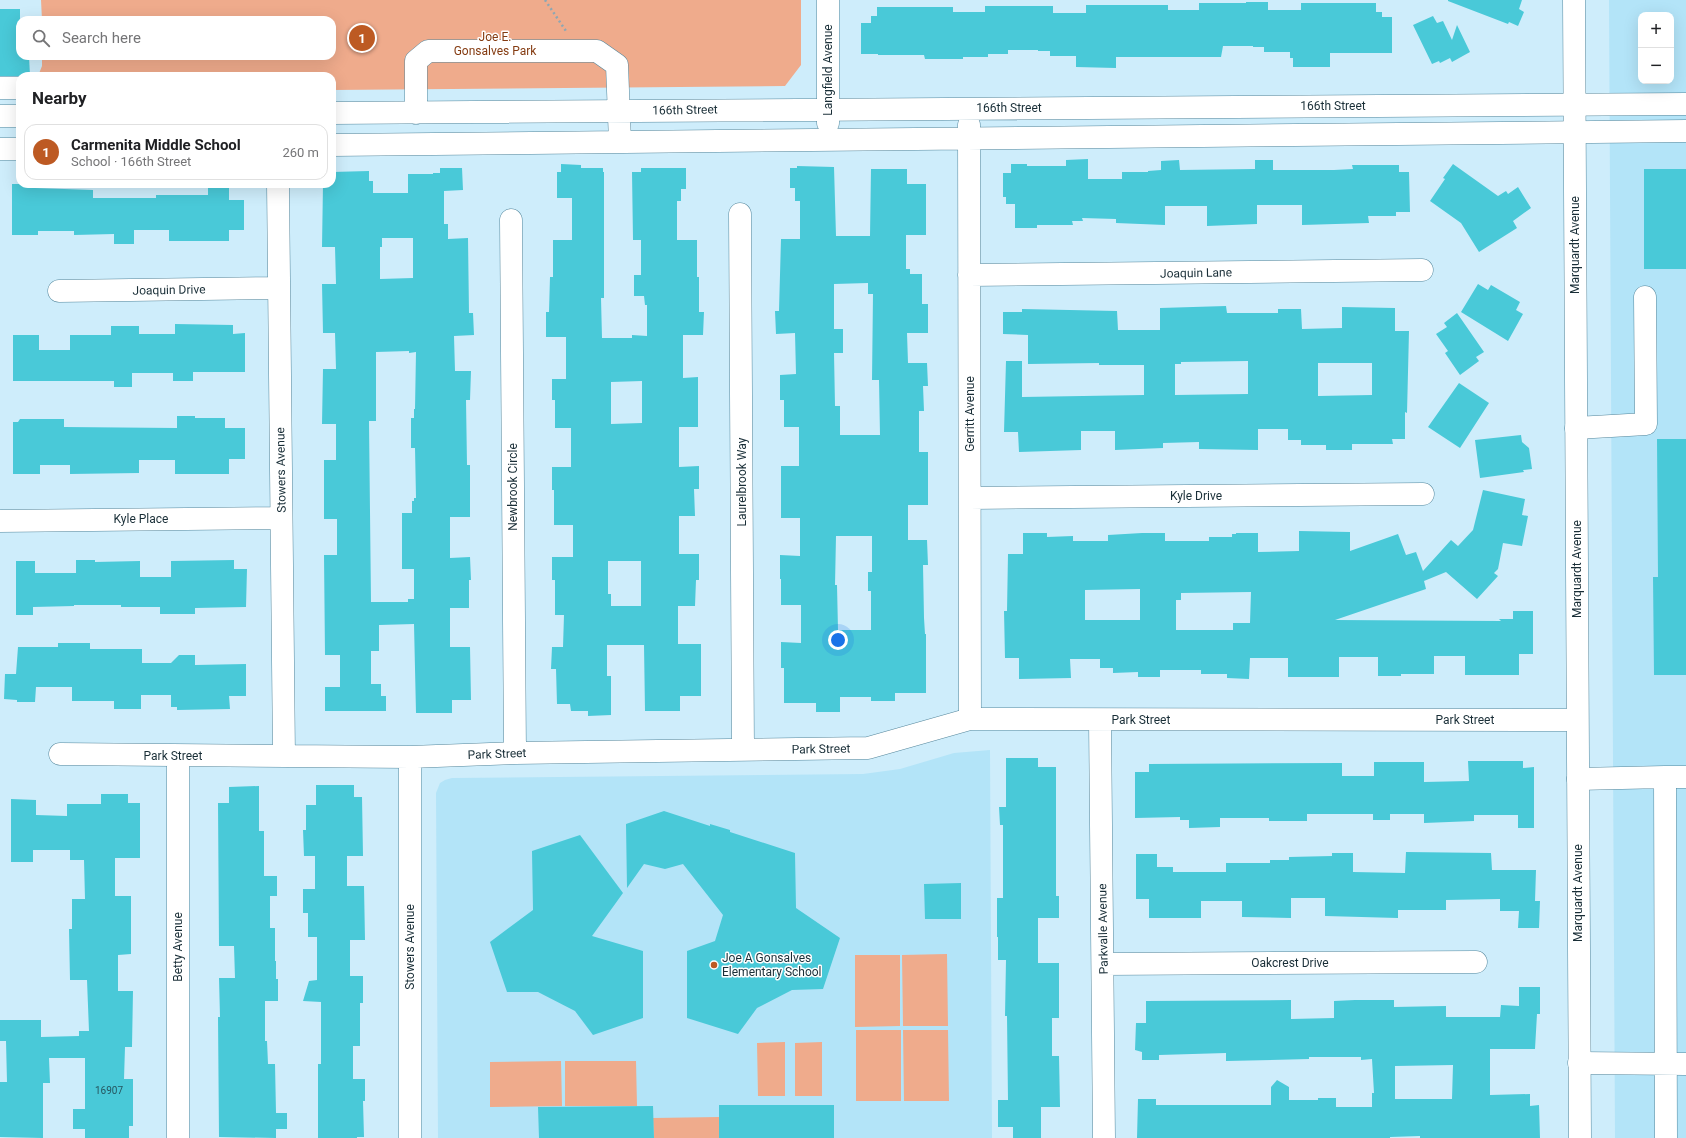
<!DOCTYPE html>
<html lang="en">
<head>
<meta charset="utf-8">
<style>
	body { margin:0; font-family:Roboto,sans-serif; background:#f2f2f2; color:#202124 }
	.controls { position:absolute; right:12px; top:12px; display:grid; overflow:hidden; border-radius:8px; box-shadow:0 4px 16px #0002 }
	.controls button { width:36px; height:36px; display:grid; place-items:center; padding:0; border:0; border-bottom:1px solid #e0e0e0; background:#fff; color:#202124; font:20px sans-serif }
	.you { position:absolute; left:838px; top:640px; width:14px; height:14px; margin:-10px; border:3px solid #fff; border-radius:50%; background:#1a73e8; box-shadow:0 0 0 6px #1a73e833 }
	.badge { display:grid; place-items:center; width:26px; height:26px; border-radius:50%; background:#bd5a23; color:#fff; font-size:13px; font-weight:700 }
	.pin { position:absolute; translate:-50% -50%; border:2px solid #fff; box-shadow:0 1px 4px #0006 }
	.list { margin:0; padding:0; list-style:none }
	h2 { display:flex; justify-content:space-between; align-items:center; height:52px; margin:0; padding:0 16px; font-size:17px }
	h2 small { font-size:13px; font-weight:400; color:#757577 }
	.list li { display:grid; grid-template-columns:26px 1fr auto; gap:12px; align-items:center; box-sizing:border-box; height:56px; margin:0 8px 8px; padding:0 8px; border:1px solid #e0e0e0; border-radius:12px }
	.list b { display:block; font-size:15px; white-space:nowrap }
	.list p { margin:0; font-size:13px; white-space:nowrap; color:#757577 }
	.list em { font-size:13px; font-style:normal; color:#757577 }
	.icon { flex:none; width:22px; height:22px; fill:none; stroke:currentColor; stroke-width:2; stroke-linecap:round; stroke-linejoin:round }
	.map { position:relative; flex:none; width:1686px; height:1138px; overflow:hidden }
	.search { position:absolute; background:#fff; box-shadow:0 4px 16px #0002; left:16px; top:16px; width:320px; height:44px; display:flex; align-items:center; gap:10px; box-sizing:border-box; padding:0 14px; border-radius:12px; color:#757577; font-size:15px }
	.panel { position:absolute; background:#fff; box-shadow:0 4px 16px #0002; left:16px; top:72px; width:320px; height:116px; border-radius:12px }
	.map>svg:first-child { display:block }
	.built { fill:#b3e4f8; fill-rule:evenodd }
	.green { fill:#efab8c }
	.building { fill:#49c9d8; fill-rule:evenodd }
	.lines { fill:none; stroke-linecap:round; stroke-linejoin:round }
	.minor-casing { stroke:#55879c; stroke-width:23 }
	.major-casing { stroke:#55879c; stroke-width:23 }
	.path { stroke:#8ca7b4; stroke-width:2.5; stroke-dasharray:2 3; stroke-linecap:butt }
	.minor { stroke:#fff; stroke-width:22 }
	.major { stroke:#fff; stroke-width:22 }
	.poi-dot { fill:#bd5a23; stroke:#fff; stroke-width:1.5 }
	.labels { text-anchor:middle; stroke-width:3; stroke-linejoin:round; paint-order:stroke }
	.number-label { font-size:10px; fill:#25555f }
	.park-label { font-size:12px; fill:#843b11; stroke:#fff }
	.street-label { font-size:12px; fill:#192e37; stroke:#fff }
	.poi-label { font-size:12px; fill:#192e37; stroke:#fff; text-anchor:start }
</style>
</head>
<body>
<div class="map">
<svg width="1686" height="1138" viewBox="0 0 1686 1138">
	<rect width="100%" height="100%" fill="#ceedfb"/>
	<path class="built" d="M1609 0H1686V1138H1615ZM1641 15H1671V81H1641Z
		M990 750 992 1138H438L436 793 440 783 445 780 452 778 863 774 900 769 954 753Z"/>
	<path class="green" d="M41 0H801V65L785 86 332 90V76H38L42 66V56H332V20H42Z
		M947 954 948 1026H903L902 955Z
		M855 955H900V1026L855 1027Z
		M856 1030H901V1101H856Z
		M903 1030H948L949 1101H904Z
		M785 1042V1096H758L757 1043Z
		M822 1042V1096H795V1043Z
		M561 1061 562 1106 490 1107V1062Z
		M565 1061H636L637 1106H565Z
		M719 1117V1138H654L653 1118Z"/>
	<path class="building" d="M1448 0H1522L1519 9 1524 12 1518 26 1509 22 1508 24 1448 1Z
		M1246 2H1268V10H1301V3H1376V12H1382V17H1392V53H1330V67H1293V58H1290V52H1264V47H1253V46H1223L1221 57H1116V68L1076 67V56H1050V51H1038V50H1008V54H988V57H963V59H925L924 55H878V54H861V23H871V16H877V7H953V12H985V6H1053V13H1086V5H1168V10H1199V3H1246Z
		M0 9H20V56H29L30 76H0Z
		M1433 16 1437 23 1443 21 1452 40 1457 25 1470 52 1452 62 1450 58 1440 63 1439 61 1432 64 1413 25Z
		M1088 159V179H1122V172H1148V171L1161 170V161L1179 160 1180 170 1255 169V160H1273V170H1334L1353 169 1352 165H1399V172H1409L1410 212H1396V216H1368L1369 223 1302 225V205H1257V224L1207 226V206H1165V225L1116 223V219L1082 218 1083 221H1072L1073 225H1037V228H1015V204H1006V197H1003V173H1011V164H1027V166H1066V160Z
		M561 164 581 165V168H603V172H604V298H601L602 338H632V335L647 336V305H645L644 296H634V275H641V240H633L632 172H641V168H686V189H681V201H677V240H697V277H699V312H704L703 335H683V378L698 377V427H679V467L699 466V489H694L695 516H679V554H699V580H696L695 606H678V644H701V696H680V711H645L644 645H607V676H611V715L588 716V711H571L570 704H557L556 669H551L552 647H563L564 615H555V580H552V557H573V525H554V490H552V467H571V428H555V400H552V379H566V337H546V312H549L550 277H553V240H572V198H557V172H561ZM642 381V423L611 424V382ZM608 561H641V606H611V594H608Z
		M1453 164 1498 196 1506 191 1508 194 1518 187 1531 208 1513 221 1517 228 1479 252 1461 223 1430 201 1445 179 1443 178Z
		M797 166 834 167 836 236H870L871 169H907V184H926V235H906V269H910V274H922V304H928V333H907L908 363H927L928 386H923L924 411H919V452H928V505H908V540H927L928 565H923L924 618 925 634H926V693H895V701H871V697H840V712H816V703H784V668H781V642L801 643V605H781V579H780V555L800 556V518H781V466H799V427H784V400H780V375L796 374 795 333 776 334 775 311H779L781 239H800V201H795V188H790V168H797ZM868 283V294H873L872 380H879L880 435H840V406H835L834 353H843V329H834V284ZM836 536H872V572H868V591H871V630H838L837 585H835Z
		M440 168H462L463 190 444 191V224H448V239L468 238 469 313H473L474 335 454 336 455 371H471L470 400H466L467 465H470V517H450V558L470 557 471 580H469V608H450V647H470L471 700H452V713H416L414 624 379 625V651H371V684H381V696H386V711H325V687H340V655H325L324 555H337V519H324V460H336V424H322L323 369H336L335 333H323L322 284H336L335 247H322L323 184H332V172L369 171V181H373V193H408V174H433V173H440ZM382 238H413V278L380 279V247H382ZM409 351V353L416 352 415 409H414V418H411V448H415L416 498H414V501H412V513H402V569H414V599H408V602H371L369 421H376V352Z
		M1644 169H1686V269H1644Z
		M12 184H35V188L93 190V198H156V195H208V184H229V200H244V230H229V241H169V230H134V244H114V234L74 235V231H38V235H12Z
		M1478 284 1488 290 1491 285 1520 302 1516 310 1523 314 1508 341 1461 312Z
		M1226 306 1227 313H1278V309H1301L1302 329 1342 328V307L1395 308V331H1409L1407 413 1405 412V439H1392L1393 444H1352V450H1326V445H1301V440H1288V429H1258V450L1199 449V442L1163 443V448L1115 450V431H1081V450L1019 452 1018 432H1004L1006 361H1022V397L1144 395V365H1099V363L1028 364V335L1003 334V312H1022V309L1117 311 1118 330H1160V308ZM1248 361V394L1175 395V364H1181V362ZM1318 363H1372V395L1318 396Z
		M1457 313 1484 352 1476 357 1479 361 1460 375 1445 353 1448 351 1436 334 1447 327 1444 323Z
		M175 324 233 325V334L245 333V372H193V381H173V373H132V387H114V381H13V335H39V350H70V335H111V326H139V334H175Z
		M1459 383 1489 403 1460 448 1428 427Z
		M177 416H195V418H225V428H245V459H229V474H175V460H139V473L70 474V465H40V474H13V422H18L20 419H64V427L177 428Z
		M1521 435 1522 442 1529 448 1532 469 1523 470 1524 472 1480 478 1475 440Z
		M1657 439H1686V675H1654L1653 577H1658Z
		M1483 490 1525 499 1522 515 1528 516 1522 546 1503 543 1498 569 1494 573 1498 576 1477 599 1446 572 1424 581 1426 589 1335 620 1501 621 1499 619H1513V611H1533V654H1519V675H1465V656H1434V674H1401V676H1378V657H1339V677H1288V658H1250L1249 679 1227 678V674H1201V670H1160V677H1138V672L1113 673V668H1100V659H1070L1071 678 1019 679V658H1005L1004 611H1007L1008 554H1023V533H1047V537L1073 536V541H1108V535L1142 533H1165V541H1209V537H1232V534H1236V533H1258V552L1299 551V531L1350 532V551L1398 534 1406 555 1416 552 1423 571 1451 540 1458 546 1473 530ZM1140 589V620H1085V590ZM1251 592 1250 623H1233V630H1176V600H1181V593Z
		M76 560H95V562L140 561V577H171V561L234 560V569H247L246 607 195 608V614H160V607H121V605H74V606L33 607V615H16V561H35V573H76Z
		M58 643H90V649H142V663H171L179 655H195V665L246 664V696H229L230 709 177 710V707H171V695H141V709H114V701H72V687H36L35 702H17V700L4 699 5 674H16L18 647H58Z
		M1006 758H1038V767H1056V896H1059V918H1038V963H1059V1018H1052V1056H1059L1060 1107H1041V1138H1013V1127H998V1100H1008L1007 1016H1005L1006 960H998V937H997V898H1003V825H1000L999 807H1006Z
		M1468 761H1523V768L1534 767V828H1518V815H1474V821L1424 823V814H1390V820H1373V814H1307V821H1269V818H1220V827L1189 828V820H1180V817L1135 818V772H1149V764L1342 763V776H1374V762H1424V782L1469 781Z
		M316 785H354V797H362L363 856H347V886H364L365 940H350V976H363V1003H360V1046H353V1079H365V1101H363L364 1137H357V1138H318V1064H321V1002L303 1001 309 981 317 980V937H308V913H303V889H315V856H304L303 830H306V805H316Z
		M259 786V831H264V876H277V896H270V928H275V961H276V979H278V1001H265V1041H267L268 1064H275L276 1113H287V1129H276V1138L219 1137 218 1017H220L219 978H235L234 946H219L218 803H229V787Z
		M101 794H128V803H140V858H115V896H131V954L118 955V991H133L132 1047H125L124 1079H133V1126H129V1138H85V1129H73V1109H85V1058H49L50 1083H43V1138L0 1137V1082H7L6 1041H0V1020H41V1037L79 1036V1031H89L87 980H70L69 929H72V899H85L84 860H70V850H33V862H11V799L36 800V815L67 816V804H101Z
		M664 811 710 826V824L730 830V832L795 853 796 908 840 938 823 989 792 990 757 1008 738 1034 687 1018V951L715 941 723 915 683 864 665 869 644 864 627 888 626 824Z
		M580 835 623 893 592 936 643 951V1018L593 1035 575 1011 538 992H507L490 942 533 910 532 851Z
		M1406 852 1491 853 1492 870H1536L1535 901H1540L1539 928H1518L1519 911H1500V899L1446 900V910H1398V918L1325 916V898H1291V918L1242 917V901H1201V918H1149V899H1136V854H1157V867H1173V872H1226V863H1270V860H1289V857L1332 856V853H1353V872L1405 873Z
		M961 883V919H925L924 884Z
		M1519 987H1540V1014H1537L1535 1049H1490V1095L1530 1094V1106L1539 1105 1540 1138H1420V1136L1390 1137V1138H1137L1138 1099H1156V1105H1271V1087L1277 1080 1289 1087V1100H1318V1098H1336V1107H1372V1093H1374L1372 1059 1361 1060V1057H1309V1059L1226 1061V1053L1159 1055V1060H1142V1052L1135 1050 1136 1023H1146V1001L1291 1000V1019L1334 1018V1001L1355 1000H1394V1007L1446 1006V1017H1500L1501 1005 1519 1006ZM1453 1065 1452 1099H1395V1066Z
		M719 1105H834V1138H719Z
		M653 1106 654 1138H539L538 1107Z"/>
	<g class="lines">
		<g class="minor-casing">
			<path id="minor" d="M828 0V123
				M0 88H20
				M332 113 1686 104
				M416 113V61L428 51H597L617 65 620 142
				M0 116H20
				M969 125 970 719
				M332 145 1686 131
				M0 149H20
				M278 184 284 756
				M740 214 743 750
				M511 220 515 753
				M969 275 1422 270
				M59 291 279 288
				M1576 428 1646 424 1645 297
				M970 498 1423 494
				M0 521 281 518
				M1100 720 1104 1138
				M60 754 410 757 515 753 868 748 970 719 1577 720
				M178 756V1138
				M1665 777H1686
				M1578 779 1665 777 1666 1138
				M1103 964 1476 962
				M1579 1063 1686 1064
				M410 1138V757"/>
		</g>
		<g class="major-casing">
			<path id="major" d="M1574 0 1580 1138"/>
		</g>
		<path class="path" d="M545 0 566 31"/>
		<use href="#minor" class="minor"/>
		<use href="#major" class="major"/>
	</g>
	<circle class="poi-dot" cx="714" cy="965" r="4"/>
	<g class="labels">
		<g class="number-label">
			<text x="109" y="1094">16907</text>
		</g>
		<g class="park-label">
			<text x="495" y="41">Joe E.<tspan x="495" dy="14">Gonsalves Park</tspan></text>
		</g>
		<g class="street-label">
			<text transform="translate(828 70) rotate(-90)" y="4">Langfield Avenue</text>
			<text x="1333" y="110">166th Street</text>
			<text x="1009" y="112">166th Street</text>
			<text transform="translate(685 110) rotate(-1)" y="4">166th Street</text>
			<text transform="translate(1575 245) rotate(-90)" y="4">Marquardt Avenue</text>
			<text transform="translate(1196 273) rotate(-1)" y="4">Joaquin Lane</text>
			<text transform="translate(169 290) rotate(-1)" y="4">Joaquin Drive</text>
			<text transform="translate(970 414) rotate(-90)" y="4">Gerritt Avenue</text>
			<text transform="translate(281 470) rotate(-91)" y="4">Stowers Avenue</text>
			<text transform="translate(742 482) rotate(-90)" y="4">Laurelbrook Way</text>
			<text transform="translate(513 487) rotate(-90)" y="4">Newbrook Circle</text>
			<text x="1196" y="500">Kyle Drive</text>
			<text x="141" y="523">Kyle Place</text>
			<text transform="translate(1577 569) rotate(-90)" y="4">Marquardt Avenue</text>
			<text x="1141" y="724">Park Street</text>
			<text x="1465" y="724">Park Street</text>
			<text transform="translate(821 749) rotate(-1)" y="4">Park Street</text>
			<text transform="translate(497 754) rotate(-2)" y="4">Park Street</text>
			<text x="173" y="760">Park Street</text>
			<text transform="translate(1578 893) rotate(-90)" y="4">Marquardt Avenue</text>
			<text transform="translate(1103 929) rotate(-91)" y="4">Parkvalle Avenue</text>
			<text transform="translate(178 947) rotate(-90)" y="4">Betty Avenue</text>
			<text transform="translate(410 947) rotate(-90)" y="4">Stowers Avenue</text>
			<text x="1290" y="967">Oakcrest Drive</text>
		</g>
		<g class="poi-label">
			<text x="722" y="962">Joe A Gonsalves<tspan x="722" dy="14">Elementary School</tspan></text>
		</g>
	</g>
</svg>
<div class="controls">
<button>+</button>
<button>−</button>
</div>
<div class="you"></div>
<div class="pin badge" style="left:362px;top:38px">1</div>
<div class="search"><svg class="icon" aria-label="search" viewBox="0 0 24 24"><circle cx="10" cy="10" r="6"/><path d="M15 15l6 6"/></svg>Search here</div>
<section class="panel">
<h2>Nearby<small></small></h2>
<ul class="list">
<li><span class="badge">1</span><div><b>Carmenita Middle School</b><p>School · 166th Street</p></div><em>260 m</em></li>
</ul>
</section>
</div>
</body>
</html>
